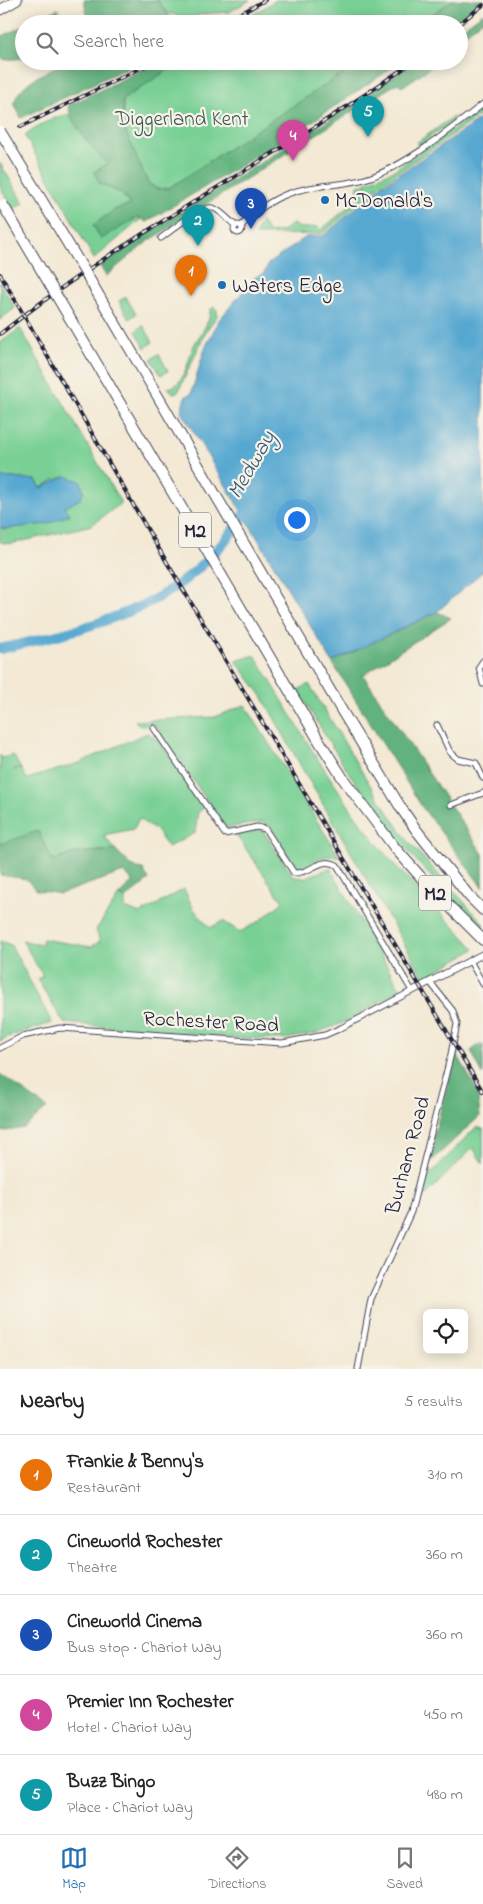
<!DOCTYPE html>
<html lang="en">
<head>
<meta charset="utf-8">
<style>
	body { margin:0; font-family:"Indie Flower",sans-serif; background:#f2f2f2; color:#222 }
	.controls { position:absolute; right:15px; bottom:15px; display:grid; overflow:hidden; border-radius:8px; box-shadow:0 2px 12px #0003 }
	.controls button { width:45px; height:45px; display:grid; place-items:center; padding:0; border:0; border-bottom:1px solid #e0e0e0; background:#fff; color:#222; font:25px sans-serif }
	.you { position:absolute; left:296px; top:519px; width:18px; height:18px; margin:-12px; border:4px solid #fff; border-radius:50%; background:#1a73e8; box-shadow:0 0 0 8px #1a73e833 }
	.badge { display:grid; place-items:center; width:32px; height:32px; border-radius:50%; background:#1f6fb2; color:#fff; font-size:16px; font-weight:700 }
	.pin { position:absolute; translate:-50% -41px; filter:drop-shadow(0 1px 2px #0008) }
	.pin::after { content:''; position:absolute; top:26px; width:18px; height:15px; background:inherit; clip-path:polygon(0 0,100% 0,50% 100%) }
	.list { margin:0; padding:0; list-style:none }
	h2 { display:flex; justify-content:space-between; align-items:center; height:65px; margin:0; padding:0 20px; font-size:21px }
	h2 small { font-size:16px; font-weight:400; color:#767676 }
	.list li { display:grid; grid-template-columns:32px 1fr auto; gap:15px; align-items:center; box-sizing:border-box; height:80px; padding:0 20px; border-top:1px solid #e0e0e0 }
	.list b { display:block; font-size:19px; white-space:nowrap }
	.list p { margin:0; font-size:16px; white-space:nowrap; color:#767676 }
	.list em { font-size:16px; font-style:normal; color:#767676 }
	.icon { flex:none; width:28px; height:28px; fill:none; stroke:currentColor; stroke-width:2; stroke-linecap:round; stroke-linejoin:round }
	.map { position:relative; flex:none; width:483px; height:1369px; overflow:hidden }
	.search { position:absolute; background:#fff; box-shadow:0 2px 12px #0003; left:15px; right:15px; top:15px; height:55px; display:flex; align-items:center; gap:12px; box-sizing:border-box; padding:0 18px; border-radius:28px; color:#767676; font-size:19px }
	.sheet { height:465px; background:#fff }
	nav { display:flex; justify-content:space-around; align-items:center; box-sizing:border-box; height:70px; border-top:1px solid #e0e0e0; background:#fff; font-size:14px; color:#767676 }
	nav a { display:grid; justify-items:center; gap:2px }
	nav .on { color:#1f6fb2 }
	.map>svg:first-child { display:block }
	.green { fill:#79d095; stroke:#4e7968 }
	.forest { fill:#62b27e; stroke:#426a5c }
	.water { fill:#56a8d1; stroke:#3c6586 }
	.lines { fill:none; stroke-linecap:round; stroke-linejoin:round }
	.river { stroke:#56a8d1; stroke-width:10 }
	.minor-casing { stroke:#414052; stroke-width:7 }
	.tertiary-casing { stroke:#414052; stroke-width:8 }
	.primary-casing { stroke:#414052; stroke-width:11 }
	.motorway-casing { stroke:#414052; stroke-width:12 }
	.minor { stroke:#fff; stroke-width:5 }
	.tertiary { stroke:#fff; stroke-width:6 }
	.primary { stroke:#fff; stroke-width:9 }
	.motorway { stroke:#fff; stroke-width:10 }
	.rail-casing { stroke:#22223b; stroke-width:4 }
	.rail { stroke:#f7f3e8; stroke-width:2; stroke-dasharray:5.5; stroke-linecap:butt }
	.motorway-bridge-casing { stroke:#414052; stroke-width:12; stroke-linecap:butt }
	.motorway-bridge { stroke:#fff; stroke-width:10 }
	.poi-dot { fill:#1f6fb2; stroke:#f7f3e8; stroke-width:2 }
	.labels { text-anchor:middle; stroke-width:4.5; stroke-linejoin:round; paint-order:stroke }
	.shield { fill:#f7f3e8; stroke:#62616f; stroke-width:1 }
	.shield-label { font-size:20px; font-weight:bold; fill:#22223b }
	.park-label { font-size:21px; fill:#3c5656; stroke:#f7f3e8 }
	.poi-label { font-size:21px; fill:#22223b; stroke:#f7f3e8; text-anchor:start }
	.street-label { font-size:21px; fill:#22223b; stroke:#f7f3e8 }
	.water-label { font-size:22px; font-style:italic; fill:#375877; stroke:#f7f3e8 }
</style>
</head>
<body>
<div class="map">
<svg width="483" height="1369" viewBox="0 0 483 1369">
	<rect width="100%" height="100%" fill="#f7f3e8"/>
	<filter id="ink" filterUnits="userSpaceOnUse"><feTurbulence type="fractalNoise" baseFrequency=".02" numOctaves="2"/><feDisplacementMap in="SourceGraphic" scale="10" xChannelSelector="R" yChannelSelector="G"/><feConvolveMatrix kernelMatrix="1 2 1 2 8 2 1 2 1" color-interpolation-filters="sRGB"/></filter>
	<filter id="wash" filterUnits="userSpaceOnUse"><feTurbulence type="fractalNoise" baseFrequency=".0096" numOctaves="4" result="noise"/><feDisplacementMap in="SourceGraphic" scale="20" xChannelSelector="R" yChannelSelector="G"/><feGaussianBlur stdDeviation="1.12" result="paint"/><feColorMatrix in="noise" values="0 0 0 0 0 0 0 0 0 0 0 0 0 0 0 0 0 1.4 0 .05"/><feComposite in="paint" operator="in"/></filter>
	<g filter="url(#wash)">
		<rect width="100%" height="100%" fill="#f3e9d4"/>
		<path class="green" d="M157 0H250L229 12 204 14 187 18 167 13Z
			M276 0H454L419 24H238Z
			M176 61H364L169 188 157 189 148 183 124 128 123 93Z
			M483 108V113L370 192 365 183 394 170Z
			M71 114C79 135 95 147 108 164L100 184 121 193 131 206 93 225 101 239 138 217 141 219 94 259 25 136C39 124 53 117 71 114Z
			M453 117V121L419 145 416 143Z
			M0 163 24 203 13 209 0 187Z
			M358 185H364L369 194 322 234 255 235 261 221 269 233 282 231 293 224 300 228 318 227 321 230 359 198 357 194Z
			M0 282 15 308 0 320Z
			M126 297 136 314 129 319 119 301Z
			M214 307 217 310V316L206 331 180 388 178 392 173 393 168 388C184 386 188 362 192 350 197 336 211 324 210 310Z
			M143 325 153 342 145 348 136 331Z
			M20 328 121 503 92 525 10 544 0 542V528L5 529 70 515 63 508 80 499 55 479 41 488 36 480 0 477V343Z
			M159 354 168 371 161 375 151 359Z
			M255 655 315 755 357 818 391 861 475 949 424 978 303 770 262 696 236 661Z
			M309 684 373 790 408 841 483 923V930C457 904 431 878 407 850 365 801 330 745 298 690Z
			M245 705 339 856 323 857 303 868H296L271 827 262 822 226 828 155 725 140 726 135 721 215 717Z
			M147 733 157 739 205 807 198 812 195 833 168 847 155 829 147 825 139 818 134 829 103 835 116 850 74 853 53 861 0 844V755L2 758 13 755 20 767 13 770 21 768 27 779 79 763Z
			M259 828 263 831 294 877 304 878 330 868 401 990 345 1022 313 1034 284 1039 233 1038 64 1023 37 979 43 976 22 940 41 945 43 939 91 947 100 941 96 930 119 895 125 899V908L140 914 184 889 193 908 210 928 223 921 240 932 258 922 283 902 236 835Z
			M0 941 11 945 52 1023 7 1037 0 1042Z
			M476 1127 483 1129V1164L473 1148 420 1201 423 1182Z"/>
		<path class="forest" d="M84 0H157L176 24H89Z
			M453 0H483V1L454 24H417Z
			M58 9 61 20 58 24H28Z
			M483 13V20L459 38V31Z
			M24 26V58L6 60 0 58V37Z
			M65 61H141L21 118 14 103C21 80 46 74 65 61Z
			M159 61H181L124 99 122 105 124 128 148 183 157 189 169 188 361 61H402L292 135 146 222 138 217 101 239 93 225 116 209 130 205 121 193 100 184 94 172 107 164 85 139 72 119 68 106Z
			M416 61H437L435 64 402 87 398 83 386 90 147 242 106 276 100 266 146 234 331 119Z
			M437 612 451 618 363 675 483 854V888L422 807 332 662Z
			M38 831 53 861 74 853 116 850 133 867 143 869 149 880 125 899 119 895 133 882 124 872 60 894 36 890 26 879 0 875V844Z
			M480 1044 483 1045V1075L471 1051Z
			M456 1052 477 1091 480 1116 426 1166Z
			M0 1074 47 1108 24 1128 0 1132Z"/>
		<path class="water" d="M483 117V571L437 612 332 662 181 411 185 397 191 394 205 348 219 320 255 277C263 275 266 272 268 264L306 237 323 236 380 187Z
			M65 476 80 481 84 491 80 499 64 508 70 514 47 524 5 529 0 528V477L36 480 41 488Z"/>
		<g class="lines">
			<path class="river" d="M0 649C52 637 109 624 157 598 195 577 229 542 250 504"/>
		</g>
	</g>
	<g filter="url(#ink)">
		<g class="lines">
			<g class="minor-casing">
				<path id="minor" d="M234 229a4 4 0 1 1 8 0a4 4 0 1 1-8 0Z
					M241 226C266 201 287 190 322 186 338 184 355 183 371 177 408 164 451 129 483 104
					M161 238C171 231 202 204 213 208 222 211 228 220 236 226
					M483 661 479 667 483 684
					M437 725 450 752 458 759 476 763 483 778
					M451 805 483 793
					M470 961 483 984
					M0 1048 23 1036 60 1028 282 1043 325 1035 341 1028 412 991 337 865C320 856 311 874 294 873L265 829 257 827 225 834 154 728
					M358 1369 371 1299 411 1212 451 1054 457 1024 453 1011 430 982"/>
			</g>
			<g class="tertiary-casing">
				<path id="tertiary" d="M412 991 483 954"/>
			</g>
			<g class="primary-casing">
				<path id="primary" d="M0 10 17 0"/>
			</g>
			<g class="motorway-casing">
				<path id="motorway" d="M417 831 469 896 483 910
					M395 848 427 884 483 940"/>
			</g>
			<use href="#minor" class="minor"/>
			<use href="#tertiary" class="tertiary"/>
			<use href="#primary" class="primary"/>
			<use href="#motorway" class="motorway"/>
			<g class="rail-casing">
				<path id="rail" d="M222 24 265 0
					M459 24 483 5
					M20 127 155 61
					M0 274 153 539 483 1092
					M0 334C129 231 280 157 414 61"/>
			</g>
			<use href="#rail" class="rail"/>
			<g class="motorway-bridge-casing">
				<path id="motorway-bridge" d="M0 131 88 277 342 711 401 808 417 831
					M3 205 318 739 344 780 395 848"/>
			</g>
			<use href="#motorway-bridge" class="motorway-bridge"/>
		</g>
	</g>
	<g class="poi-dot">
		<circle cx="325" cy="200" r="5"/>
		<circle cx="222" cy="285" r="5"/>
	</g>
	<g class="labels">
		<g class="shield">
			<rect x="179" y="512.5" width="32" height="35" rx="4"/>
			<rect x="419" y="875.5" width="32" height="35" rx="4"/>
		</g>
		<g class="shield-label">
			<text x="195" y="537">M2</text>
			<text x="435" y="900">M2</text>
		</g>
		<g class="park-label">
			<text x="182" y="125">Diggerland Kent</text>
		</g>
		<g class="poi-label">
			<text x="335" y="207">McDonald's</text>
			<text x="232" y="292">Waters Edge</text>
		</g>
		<g class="street-label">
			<text transform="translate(211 1021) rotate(3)" y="7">Rochester Road</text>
			<text transform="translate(407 1155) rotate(-75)" y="7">Burham Road</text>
		</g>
		<g class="water-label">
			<text transform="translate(250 464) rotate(-60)" y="8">Medway</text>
		</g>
	</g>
</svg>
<div class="controls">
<button><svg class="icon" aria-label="locate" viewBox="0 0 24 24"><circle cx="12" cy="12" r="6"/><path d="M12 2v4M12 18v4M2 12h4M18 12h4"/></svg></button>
</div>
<div class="you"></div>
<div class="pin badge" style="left:191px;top:296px;background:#e8710a">1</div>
<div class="pin badge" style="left:198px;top:246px;background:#0f9aa8">2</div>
<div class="pin badge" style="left:251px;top:229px;background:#1a4fb4">3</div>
<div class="pin badge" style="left:293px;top:161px;background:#d1479c">4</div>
<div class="pin badge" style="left:368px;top:137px;background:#0f9aa8">5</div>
<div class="search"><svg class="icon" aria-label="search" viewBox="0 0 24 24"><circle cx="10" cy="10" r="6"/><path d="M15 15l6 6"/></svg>Search here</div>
</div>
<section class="sheet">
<h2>Nearby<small>5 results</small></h2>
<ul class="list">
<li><span class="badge" style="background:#e8710a">1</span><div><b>Frankie &amp; Benny's</b><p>Restaurant</p></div><em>310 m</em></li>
<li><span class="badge" style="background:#0f9aa8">2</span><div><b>Cineworld Rochester</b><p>Theatre</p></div><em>360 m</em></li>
<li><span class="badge" style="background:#1a4fb4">3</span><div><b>Cineworld Cinema</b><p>Bus stop · Chariot Way</p></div><em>360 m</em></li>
<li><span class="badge" style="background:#d1479c">4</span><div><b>Premier Inn Rochester</b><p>Hotel · Chariot Way</p></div><em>450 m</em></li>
<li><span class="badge" style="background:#0f9aa8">5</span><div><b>Buzz Bingo</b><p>Place · Chariot Way</p></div><em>480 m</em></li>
</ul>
</section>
<nav>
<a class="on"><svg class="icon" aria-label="map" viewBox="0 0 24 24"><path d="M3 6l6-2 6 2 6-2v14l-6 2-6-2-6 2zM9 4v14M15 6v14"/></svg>Map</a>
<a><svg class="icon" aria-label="directions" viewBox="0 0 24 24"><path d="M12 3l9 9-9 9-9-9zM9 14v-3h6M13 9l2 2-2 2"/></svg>Directions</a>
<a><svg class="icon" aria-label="saved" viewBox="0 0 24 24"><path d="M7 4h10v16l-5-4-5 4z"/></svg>Saved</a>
</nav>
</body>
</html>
